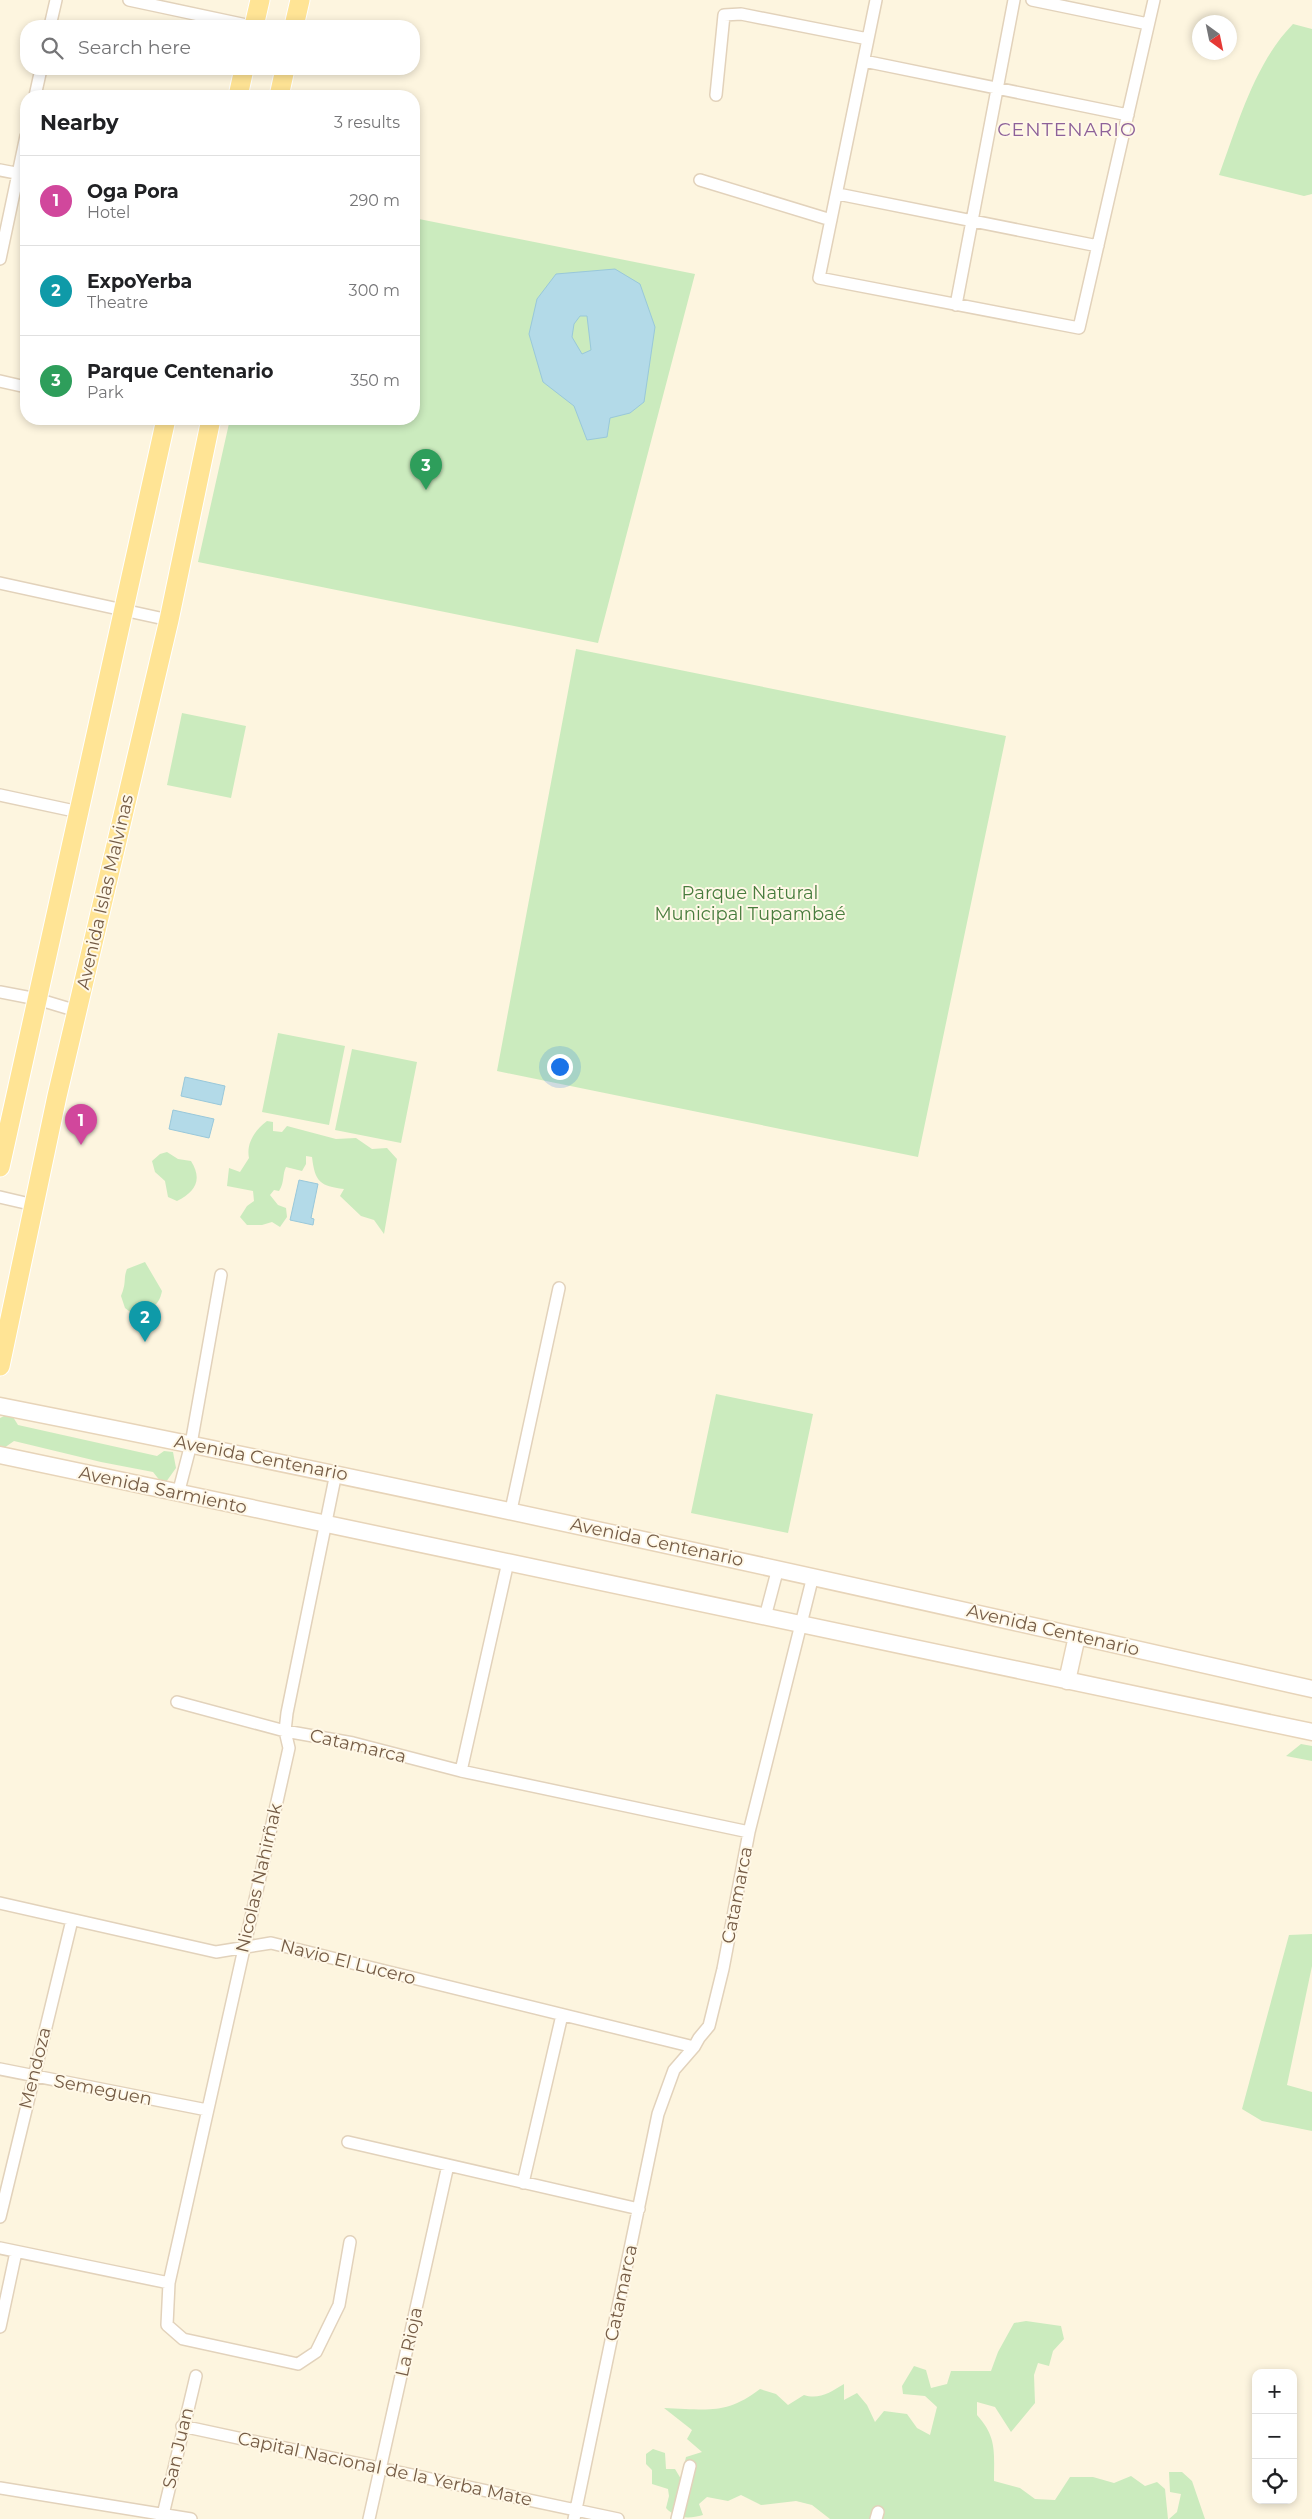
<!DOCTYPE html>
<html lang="en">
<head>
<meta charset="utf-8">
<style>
	body { margin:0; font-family:Montserrat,sans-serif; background:#f2f2f2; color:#202124 }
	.controls { position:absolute; right:15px; bottom:15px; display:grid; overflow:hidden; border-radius:10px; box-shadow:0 2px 8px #0003 }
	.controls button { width:45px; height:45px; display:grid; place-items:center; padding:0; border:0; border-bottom:1px solid #e0e0e0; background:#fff; color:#202124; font:25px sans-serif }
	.compass { position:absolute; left:1192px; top:15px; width:45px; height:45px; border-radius:50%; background:#fff; box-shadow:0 2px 8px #0003; rotate:147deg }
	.you { position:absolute; left:559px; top:1066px; width:18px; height:18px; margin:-12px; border:4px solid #fff; border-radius:50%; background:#1a73e8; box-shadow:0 0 0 8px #1a73e833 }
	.badge { display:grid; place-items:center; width:32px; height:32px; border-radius:50%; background:#111827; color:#fff; font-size:16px; font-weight:700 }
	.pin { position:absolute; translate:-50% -41px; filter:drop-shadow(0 1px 2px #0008) }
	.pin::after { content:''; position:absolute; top:26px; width:18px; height:15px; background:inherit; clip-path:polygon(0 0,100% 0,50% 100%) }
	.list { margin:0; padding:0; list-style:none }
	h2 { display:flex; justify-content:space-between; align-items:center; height:65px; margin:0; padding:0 20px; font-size:21px }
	h2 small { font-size:16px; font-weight:400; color:#757577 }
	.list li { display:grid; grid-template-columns:32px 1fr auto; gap:15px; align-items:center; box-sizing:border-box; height:90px; padding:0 20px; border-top:1px solid #e0e0e0 }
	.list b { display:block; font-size:19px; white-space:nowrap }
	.list p { margin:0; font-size:16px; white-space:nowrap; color:#757577 }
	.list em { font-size:16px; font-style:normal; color:#757577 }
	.icon { flex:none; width:28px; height:28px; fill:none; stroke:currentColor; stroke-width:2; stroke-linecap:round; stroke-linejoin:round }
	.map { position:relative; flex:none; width:1312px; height:2519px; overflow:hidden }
	.search { position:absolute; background:#fff; box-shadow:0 2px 8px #0003; left:20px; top:20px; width:400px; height:55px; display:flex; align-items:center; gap:12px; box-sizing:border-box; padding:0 18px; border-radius:20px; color:#757577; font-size:19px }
	.panel { position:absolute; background:#fff; box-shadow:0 2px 8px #0003; left:20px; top:90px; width:400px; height:335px; border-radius:20px }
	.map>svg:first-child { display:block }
	.green { fill:#cbebbe }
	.water { fill:#b3dae8; stroke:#99c8da; fill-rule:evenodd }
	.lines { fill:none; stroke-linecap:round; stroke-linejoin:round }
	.street-casing { stroke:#e2d2bb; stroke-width:14 }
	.secondary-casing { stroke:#e7d4b9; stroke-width:19 }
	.primary-casing { stroke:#fff; stroke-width:21 }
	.street { stroke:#fff; stroke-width:11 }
	.secondary { stroke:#fff; stroke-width:16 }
	.primary { stroke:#ffe495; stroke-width:19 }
	.labels { text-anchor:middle; stroke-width:4; stroke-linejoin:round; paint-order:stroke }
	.street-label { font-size:18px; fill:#755c46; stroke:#fff8e7 }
	.park-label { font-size:18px; fill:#487c3d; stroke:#fff8e7 }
	.neighbourhood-label { font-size:19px; letter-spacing:1px; fill:#8d6199; stroke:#fff8e7 }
</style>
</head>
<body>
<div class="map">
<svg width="1312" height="2519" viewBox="0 0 1312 2519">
	<rect width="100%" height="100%" fill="#fdf5df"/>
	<path class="green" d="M1293 24 1312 29V194L1304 196 1219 175C1238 124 1254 64 1293 24Z
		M414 218 695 274 598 643 198 562 230 419H414Z
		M576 649 1006 736 918 1157 497 1071Z
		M182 713 246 726 231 798 167 785Z
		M278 1033 345 1046 329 1125 262 1112Z
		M352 1049 417 1062 401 1143 335 1130Z
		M267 1121 273 1122V1131L282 1132 287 1126 336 1139 356 1138 372 1149 387 1148 397 1159 384 1234 374 1220 361 1216 340 1196 344 1189C320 1186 315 1182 312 1157L306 1156V1164L302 1171 286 1167C282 1175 285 1181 279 1191L274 1190 270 1195 278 1205 286 1208 287 1217 280 1227 272 1222 262 1225H247L240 1217 247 1206 254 1201 253 1191 227 1186 229 1168 240 1172 249 1158C246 1143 255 1130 267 1121Z
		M167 1152 178 1159 191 1161C203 1180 195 1192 177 1201L168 1197 165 1181 155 1172 152 1161 160 1154Z
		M145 1262 162 1291C159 1307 149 1311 134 1315L125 1308 121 1296C127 1282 123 1279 127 1269Z
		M716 1394 813 1414 788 1533 691 1513Z
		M6 1415 13 1417 18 1425 157 1456 164 1451 173 1452 176 1468 166 1482H161L153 1472 101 1462 14 1441 4 1448 0 1447V1418Z
		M1301 1744 1312 1746V1761L1286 1756Z
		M1312 1934V1966L1287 2085 1312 2092V2131L1262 2121 1242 2109 1289 1935Z
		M1026 2321 1061 2326 1064 2339 1053 2351 1049 2366 1038 2363 1034 2375 1035 2403 1011 2432 995 2407 977 2402V2415C997 2437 994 2452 994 2481L1020 2488 1035 2499 1055 2500 1070 2477H1093L1114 2483 1131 2476 1145 2486 1157 2482 1165 2489 1168 2519H830L812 2505 796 2501 761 2505 741 2495 728 2501 707 2497 699 2504 703 2515C689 2519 676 2519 666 2508L669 2496 668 2489 652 2484V2470L646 2464V2454L653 2449 665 2453 666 2469H675L681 2479 686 2457 702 2452 687 2439 692 2430 664 2408C705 2409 725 2416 760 2389L776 2394 788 2405 804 2395C819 2400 831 2392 844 2384V2400L857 2393 867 2405 875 2422 884 2411 907 2414 917 2428 930 2435 937 2407 925 2396 903 2394 902 2386 914 2366 926 2370 931 2388 947 2384 951 2371H991L998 2352 1014 2323Z
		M1169 2472H1182L1192 2481 1205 2519H1169L1177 2512 1181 2494 1170 2492Z"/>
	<path class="water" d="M615 269 640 284 655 327 644 402 630 413 610 418 607 437 587 440 574 406 543 382 529 334 537 299 556 274ZM580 316H587L591 350 582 354 572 337 574 324Z
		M185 1077 225 1086 221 1105 181 1096Z
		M173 1110 214 1119 209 1138 169 1129Z
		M299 1180 318 1184 311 1218 314 1219 313 1225 290 1220Z"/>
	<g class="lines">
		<g class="street-casing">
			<path id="street" d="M129 0 251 26
				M876 0 819 278 1079 328 1154 0
				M1032 0 1148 24
				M50 26 56 0
				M864 61 1128 115
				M716 95 724 15 741 14 868 39
				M35 96 41 69
				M0 170 26 175
				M700 180 831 220
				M838 194 1098 246
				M0 259 26 136
				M956 305 1014 0
				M0 381 26 387
				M0 583 169 620
				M0 795 79 812
				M0 992 37 999 77 1011
				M0 1197 34 1205
				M336 1473 287 1713 285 1731 289 1748 169 2283 167 2325 183 2339 298 2364 316 2352 339 2305 350 2242
				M178 1494 191 1444 221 1275
				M511 1510 559 1288
				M765 1617 778 1568
				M177 1702 285 1731 353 1743 461 1771 749 1832 723 1969 709 2026 699 2038 694 2047 674 2070 658 2114 574 2519
				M461 1771 508 1562
				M749 1832 813 1576
				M0 1903 216 1952 271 1943 694 2047
				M0 2069 207 2110
				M348 2142 639 2209
				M523 2183 562 2015
				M0 2217 72 1920
				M0 2248 169 2283
				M0 2327 16 2252
				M182 2426 618 2519
				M0 2488 191 2519
				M162 2519 196 2376
				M369 2519 448 2165
				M677 2519 690 2466
				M876 2519 878 2512"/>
		</g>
		<g class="secondary-casing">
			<path id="secondary" d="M0 1406C439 1493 876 1590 1312 1689
				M0 1455 1312 1732
				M1067 1681 1077 1636"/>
		</g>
		<g class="primary-casing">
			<path id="primary" d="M254 26 260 0
				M294 26 300 0
				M238 96 244 69
				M279 96 285 69
				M0 1167 166 419
				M0 1366 57 1096 169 620 211 419"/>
		</g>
		<use href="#street" class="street"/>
		<use href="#secondary" class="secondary"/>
		<use href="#primary" class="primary"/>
	</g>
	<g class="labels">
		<g class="street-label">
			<text transform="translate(105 892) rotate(-77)" y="6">Avenida Islas Malvinas</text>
			<text transform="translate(261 1458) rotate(11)" y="6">Avenida Centenario</text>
			<text transform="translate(163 1490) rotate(12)" y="6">Avenida Sarmiento</text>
			<text transform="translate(657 1542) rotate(12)" y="6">Avenida Centenario</text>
			<text transform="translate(1053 1630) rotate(13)" y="6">Avenida Centenario</text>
			<text transform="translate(358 1746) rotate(13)" y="6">Catamarca</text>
			<text transform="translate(259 1878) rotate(-77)" y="6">Nicolas Nahirñak</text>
			<text transform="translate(737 1895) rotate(-79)" y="6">Catamarca</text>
			<text transform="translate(348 1962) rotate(14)" y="6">Navio El Lucero</text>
			<text transform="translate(35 2068) rotate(-76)" y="6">Mendoza</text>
			<text transform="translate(103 2090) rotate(11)" y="6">Semeguen</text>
			<text transform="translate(621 2293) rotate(-78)" y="6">Catamarca</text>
			<text transform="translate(409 2342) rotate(-78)" y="6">La Rioja</text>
			<text transform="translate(178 2448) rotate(-77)" y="6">San Juan</text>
			<text transform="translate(385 2469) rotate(12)" y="6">Capital Nacional de la Yerba Mate</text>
		</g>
		<g class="park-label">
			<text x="750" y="899">Parque Natural<tspan x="750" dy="21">Municipal Tupambaé</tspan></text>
		</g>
		<g class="neighbourhood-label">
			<text x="1067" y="136">CENTENARIO</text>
		</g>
	</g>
</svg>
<div class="controls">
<button>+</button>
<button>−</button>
<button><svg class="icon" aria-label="locate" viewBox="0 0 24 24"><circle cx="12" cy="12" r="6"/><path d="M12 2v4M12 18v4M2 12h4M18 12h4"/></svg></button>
</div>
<svg class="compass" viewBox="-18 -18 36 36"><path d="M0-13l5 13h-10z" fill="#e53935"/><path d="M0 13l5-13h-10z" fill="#757577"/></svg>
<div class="you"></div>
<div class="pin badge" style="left:81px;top:1145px;background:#d1479c">1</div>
<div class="pin badge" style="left:145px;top:1342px;background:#0f9aa8">2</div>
<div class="pin badge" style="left:426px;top:490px;background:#2e9e5b">3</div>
<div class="search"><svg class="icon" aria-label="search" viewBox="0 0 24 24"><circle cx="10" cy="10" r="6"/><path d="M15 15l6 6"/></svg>Search here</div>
<section class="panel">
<h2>Nearby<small>3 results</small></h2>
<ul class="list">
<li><span class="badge" style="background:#d1479c">1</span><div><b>Oga Pora</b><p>Hotel</p></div><em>290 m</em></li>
<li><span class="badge" style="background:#0f9aa8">2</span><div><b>ExpoYerba</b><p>Theatre</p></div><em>300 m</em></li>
<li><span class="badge" style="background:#2e9e5b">3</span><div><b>Parque Centenario</b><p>Park</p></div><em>350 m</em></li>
</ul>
</section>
</div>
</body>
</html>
